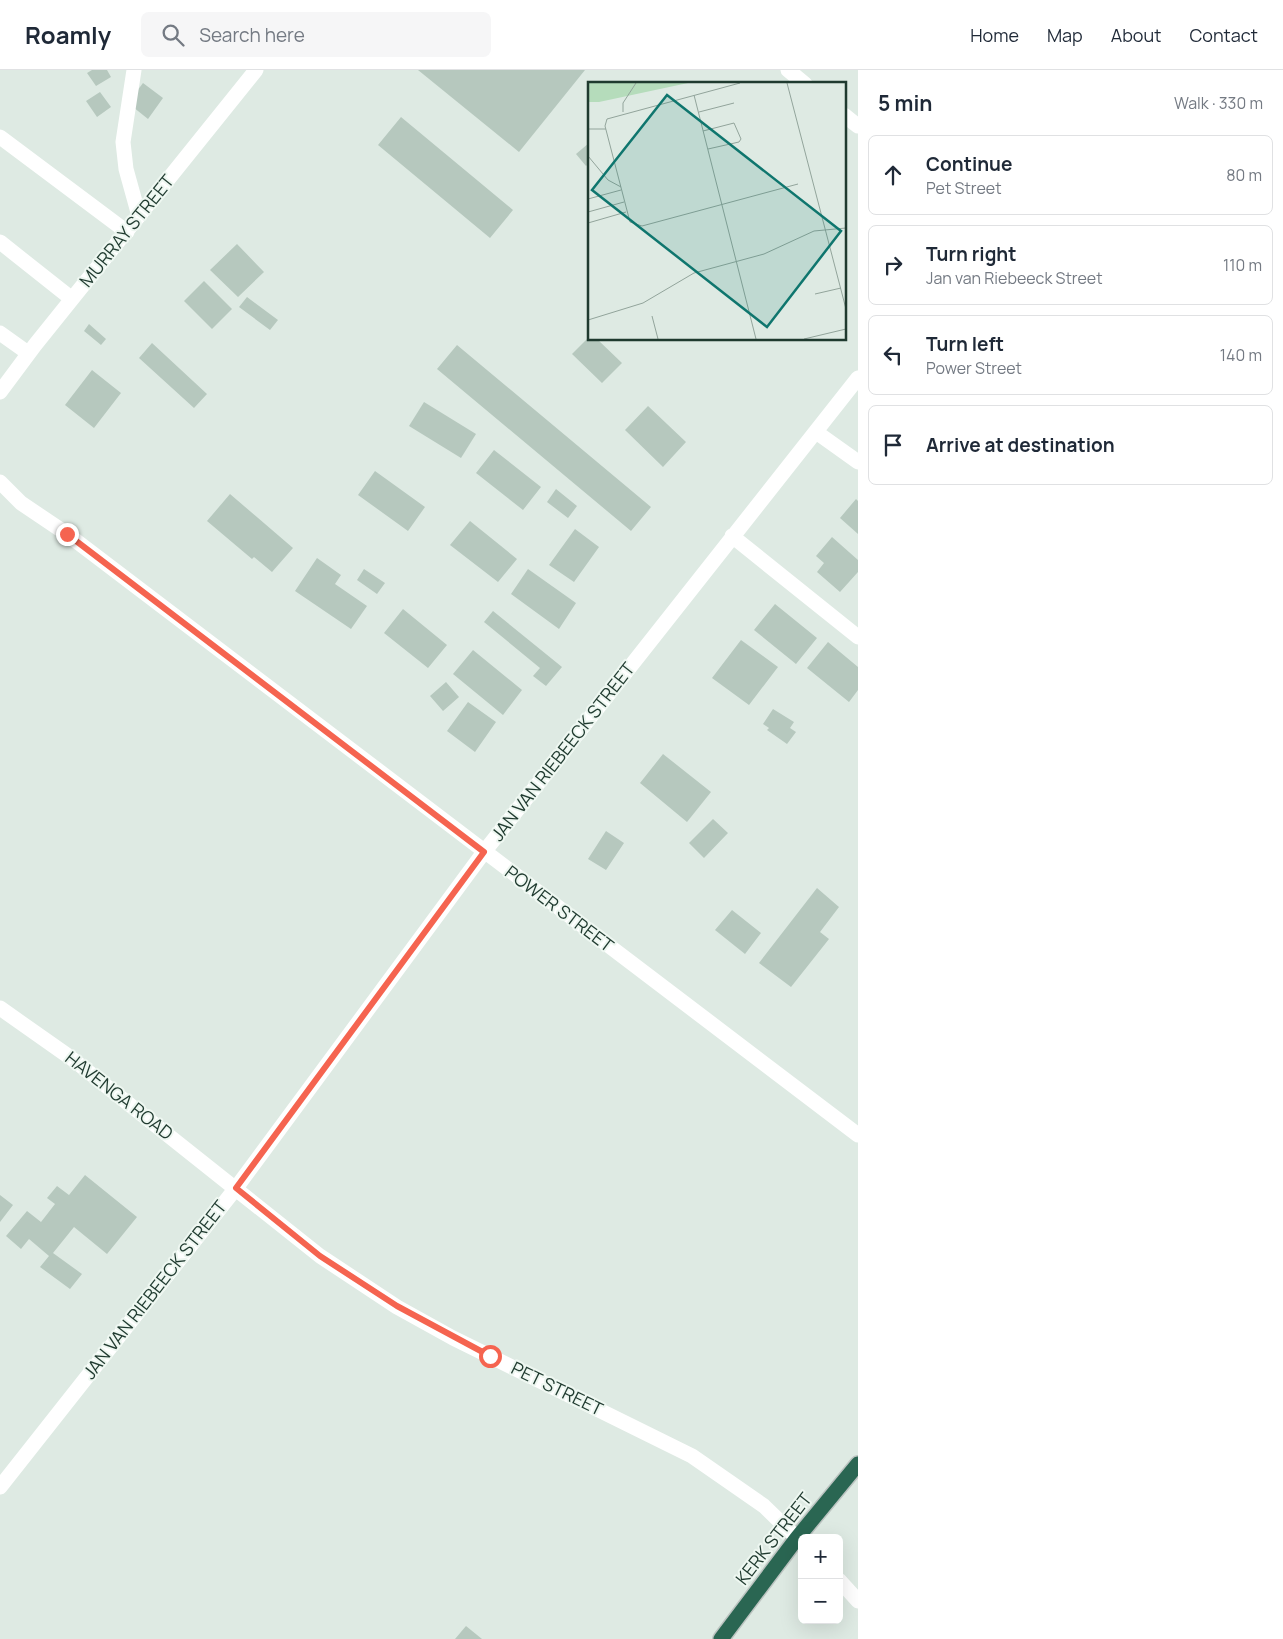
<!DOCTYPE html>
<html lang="en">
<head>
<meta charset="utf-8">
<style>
	body { margin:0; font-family:Manrope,sans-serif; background:#f6f6f7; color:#1f2937 }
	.controls { position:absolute; right:15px; bottom:15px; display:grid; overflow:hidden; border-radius:8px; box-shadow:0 5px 20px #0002 }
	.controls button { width:45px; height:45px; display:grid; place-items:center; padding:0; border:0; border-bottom:1px solid #e0e1e3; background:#fff; color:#1f2937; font:25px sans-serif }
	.stop { position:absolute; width:15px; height:15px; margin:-11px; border:4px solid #f56450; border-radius:50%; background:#fff }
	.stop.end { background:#f56450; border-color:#fff; box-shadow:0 1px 5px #0008 }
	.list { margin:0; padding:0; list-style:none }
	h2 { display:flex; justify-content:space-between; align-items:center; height:65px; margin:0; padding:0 20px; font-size:21px }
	h2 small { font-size:16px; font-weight:400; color:#747a83 }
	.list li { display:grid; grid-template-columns:32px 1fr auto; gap:15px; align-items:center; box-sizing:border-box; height:80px; margin:0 10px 10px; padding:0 10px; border:1px solid #e0e1e3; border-radius:8px }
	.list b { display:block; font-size:19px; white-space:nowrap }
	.list p { margin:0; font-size:16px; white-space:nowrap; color:#747a83 }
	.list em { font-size:16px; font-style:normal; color:#747a83 }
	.icon { flex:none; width:28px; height:28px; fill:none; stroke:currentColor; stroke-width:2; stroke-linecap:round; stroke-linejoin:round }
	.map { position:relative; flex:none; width:858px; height:1569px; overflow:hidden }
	header { display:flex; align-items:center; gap:30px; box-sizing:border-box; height:70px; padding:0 25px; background:#fff; border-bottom:1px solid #e0e1e3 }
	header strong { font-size:24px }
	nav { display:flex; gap:28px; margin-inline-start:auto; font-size:18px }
	.search { width:350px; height:45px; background:#f6f6f7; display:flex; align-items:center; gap:12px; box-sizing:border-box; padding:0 18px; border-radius:8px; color:#747a83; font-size:19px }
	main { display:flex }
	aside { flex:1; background:#fff }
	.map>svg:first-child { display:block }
	.building { fill:#b6c8be }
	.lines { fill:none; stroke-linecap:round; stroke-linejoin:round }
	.highway-casing { stroke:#bcc4c1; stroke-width:18 }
	.minor { stroke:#fff; stroke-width:15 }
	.highway { stroke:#2a6652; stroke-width:15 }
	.route { stroke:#f56450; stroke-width:6 }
	.labels { text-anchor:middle; stroke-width:4; stroke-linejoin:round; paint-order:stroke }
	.street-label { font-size:18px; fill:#1f3a2f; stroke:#eef7f1 }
	.inset-road { fill:none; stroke:#92a49b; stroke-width:1 }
	.view { fill:#0f766e; fill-opacity:0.15; stroke:#0f766e; stroke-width:2.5 }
	.inset-edge { fill:none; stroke:#1f3a2f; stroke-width:2.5 }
</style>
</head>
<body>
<header>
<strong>Roamly</strong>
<div class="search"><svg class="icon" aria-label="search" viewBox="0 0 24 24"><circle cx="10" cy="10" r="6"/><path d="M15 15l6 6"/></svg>Search here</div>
<nav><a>Home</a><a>Map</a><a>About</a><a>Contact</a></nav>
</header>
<main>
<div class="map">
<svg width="858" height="1569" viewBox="0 0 858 1569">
	<rect width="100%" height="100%" fill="#deeae3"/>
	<path class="building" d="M92 0H107L111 7 96 16 87 3Z
		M418 0H585L519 82Z
		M143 13 163 28 148 49 128 33Z
		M100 22 111 37 97 47 86 31Z
		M401 47 513 140 490 168 378 75Z
		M589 73V93L586 96 576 84Z
		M237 174 264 202 238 227 210 200Z
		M204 211 232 239 212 259 184 231Z
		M247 227 278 250 270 260 239 237Z
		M89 254 106 269 101 275 84 261Z
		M589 267V269H597L622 293 602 313 572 284Z
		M152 273 207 324 194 338 139 288Z
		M457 275 651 437 631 461 437 299Z
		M92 300 121 323 94 358 65 335Z
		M424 332 476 364 461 388 409 356Z
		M648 336 686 372 663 397 625 360Z
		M494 380 541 417 523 440 476 403Z
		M375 401 425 437 408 461 358 425Z
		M556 419 577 436 568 448 547 432Z
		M230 424 293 478 272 502 254 487 252 489 207 451Z
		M856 429 858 431V464L840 448Z
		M470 451 517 489 498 512 450 475Z
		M575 459 599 477 574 512 549 495Z
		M832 467 858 490V502L840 522 817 502 824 493 816 486Z
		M317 488 341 505 335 514 367 536 351 559 295 521Z
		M364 499 385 513 377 524 357 510Z
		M528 499 576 533 559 559 511 524Z
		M775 534 817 568 796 594 754 560Z
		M403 539 447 575 428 598 384 563Z
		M493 541 562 597 546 616 533 606 540 598 484 552Z
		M741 570 778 597 749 635 712 608Z
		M828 572 858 597V620L849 632 807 598Z
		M473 580 522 620 503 645 453 604Z
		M446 612 459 627 443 641 430 626Z
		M468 632 496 652 475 682 447 661Z
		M773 639 794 652 790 658 796 662 787 674 767 660 769 658 763 654Z
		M663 684 711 722 687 752 640 713Z
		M713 749 728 763 704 788 689 773Z
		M606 761 624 773 606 800 588 789Z
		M817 818 839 837 820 862 829 869 791 917 759 893Z
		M732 840 761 863 745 884 715 860Z
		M85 1105 137 1147 107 1184 74 1157 53 1183 82 1204 70 1219 40 1197 49 1186 29 1169 21 1179 6 1166 27 1141 41 1152 55 1134 47 1128 57 1116 69 1125Z
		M0 1125 13 1135 0 1152Z
		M466 1556 482 1569H455Z"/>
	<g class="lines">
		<g class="highway-casing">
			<path id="highway" d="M721 1569 797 1468 858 1394"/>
		</g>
		<path class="minor" d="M134 0 123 72 126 99 139 146
			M788 0 805 14
			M844 45 858 56
			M0 67 127 162
			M0 172 72 229
			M0 263 28 283
			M0 322 35 275 256 0
			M816 362 858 392
			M0 412 21 433 67 464 858 1065
			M732 466 858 567
			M0 938 71 988 320 1186 397 1237 453 1268 692 1386 764 1436 802 1473
			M0 1417 236 1118 484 782 858 308
			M839 1510 858 1531"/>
		<use href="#highway" class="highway"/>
	</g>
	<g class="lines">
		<path class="route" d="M67 464 484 782 236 1118 320 1186 397 1236 490 1286"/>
	</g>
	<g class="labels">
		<g class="street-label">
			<text transform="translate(127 161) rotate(-51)" y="6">MURRAY STREET</text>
			<text transform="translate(563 682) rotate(-52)" y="6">JAN VAN RIEBEECK STREET</text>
			<text transform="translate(559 839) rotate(37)" y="6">POWER STREET</text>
			<text transform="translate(119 1026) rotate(38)" y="6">HAVENGA ROAD</text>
			<text transform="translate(155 1220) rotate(-52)" y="6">JAN VAN RIEBEECK STREET</text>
			<text transform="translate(557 1319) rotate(26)" y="6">PET STREET</text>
			<text transform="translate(774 1469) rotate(-52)" y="6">KERK STREET</text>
		</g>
	</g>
	<g transform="translate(588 12)">
		<rect width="258" height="258" fill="#deeae3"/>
		<path d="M0 1H100L11 20H0Z" fill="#b5dcbb"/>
		<path class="inset-road" d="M152 1 19 37 17 44 42 140 54 144 210 102M199 1 258 227M106 13 168 257M35 30V21L48 1M111 30 146 21M0 47H18M115 49 146 41 153 57 151 60 120 67M0 74 20 98 33 105M0 117 33 108M0 130 36 120M0 141 38 130M227 212 253 206M64 234 70 257M0 238 55 221 106 191 176 172 226 149 258 146M216 257 258 247"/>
		<path class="view" d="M79 13 253 149 179 245 4 108Z"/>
		<rect width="258" height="258" class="inset-edge"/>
	</g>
</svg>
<div class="controls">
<button>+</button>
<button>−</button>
</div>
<div class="stop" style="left:490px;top:1286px"></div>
<div class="stop end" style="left:67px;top:464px"></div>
</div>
<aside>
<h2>5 min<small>Walk · 330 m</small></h2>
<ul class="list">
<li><svg class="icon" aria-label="ahead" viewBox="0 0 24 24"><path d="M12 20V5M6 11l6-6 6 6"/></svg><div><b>Continue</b><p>Pet Street</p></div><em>80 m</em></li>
<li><svg class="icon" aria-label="right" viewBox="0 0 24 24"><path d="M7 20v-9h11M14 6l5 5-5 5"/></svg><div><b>Turn right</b><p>Jan van Riebeeck Street</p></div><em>110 m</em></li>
<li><svg class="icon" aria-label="left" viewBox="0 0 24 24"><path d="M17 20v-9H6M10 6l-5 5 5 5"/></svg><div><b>Turn left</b><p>Power Street</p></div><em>140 m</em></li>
<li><svg class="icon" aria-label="arrive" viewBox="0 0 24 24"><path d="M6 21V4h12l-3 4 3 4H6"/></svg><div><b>Arrive at destination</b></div></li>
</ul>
</aside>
</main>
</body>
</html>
